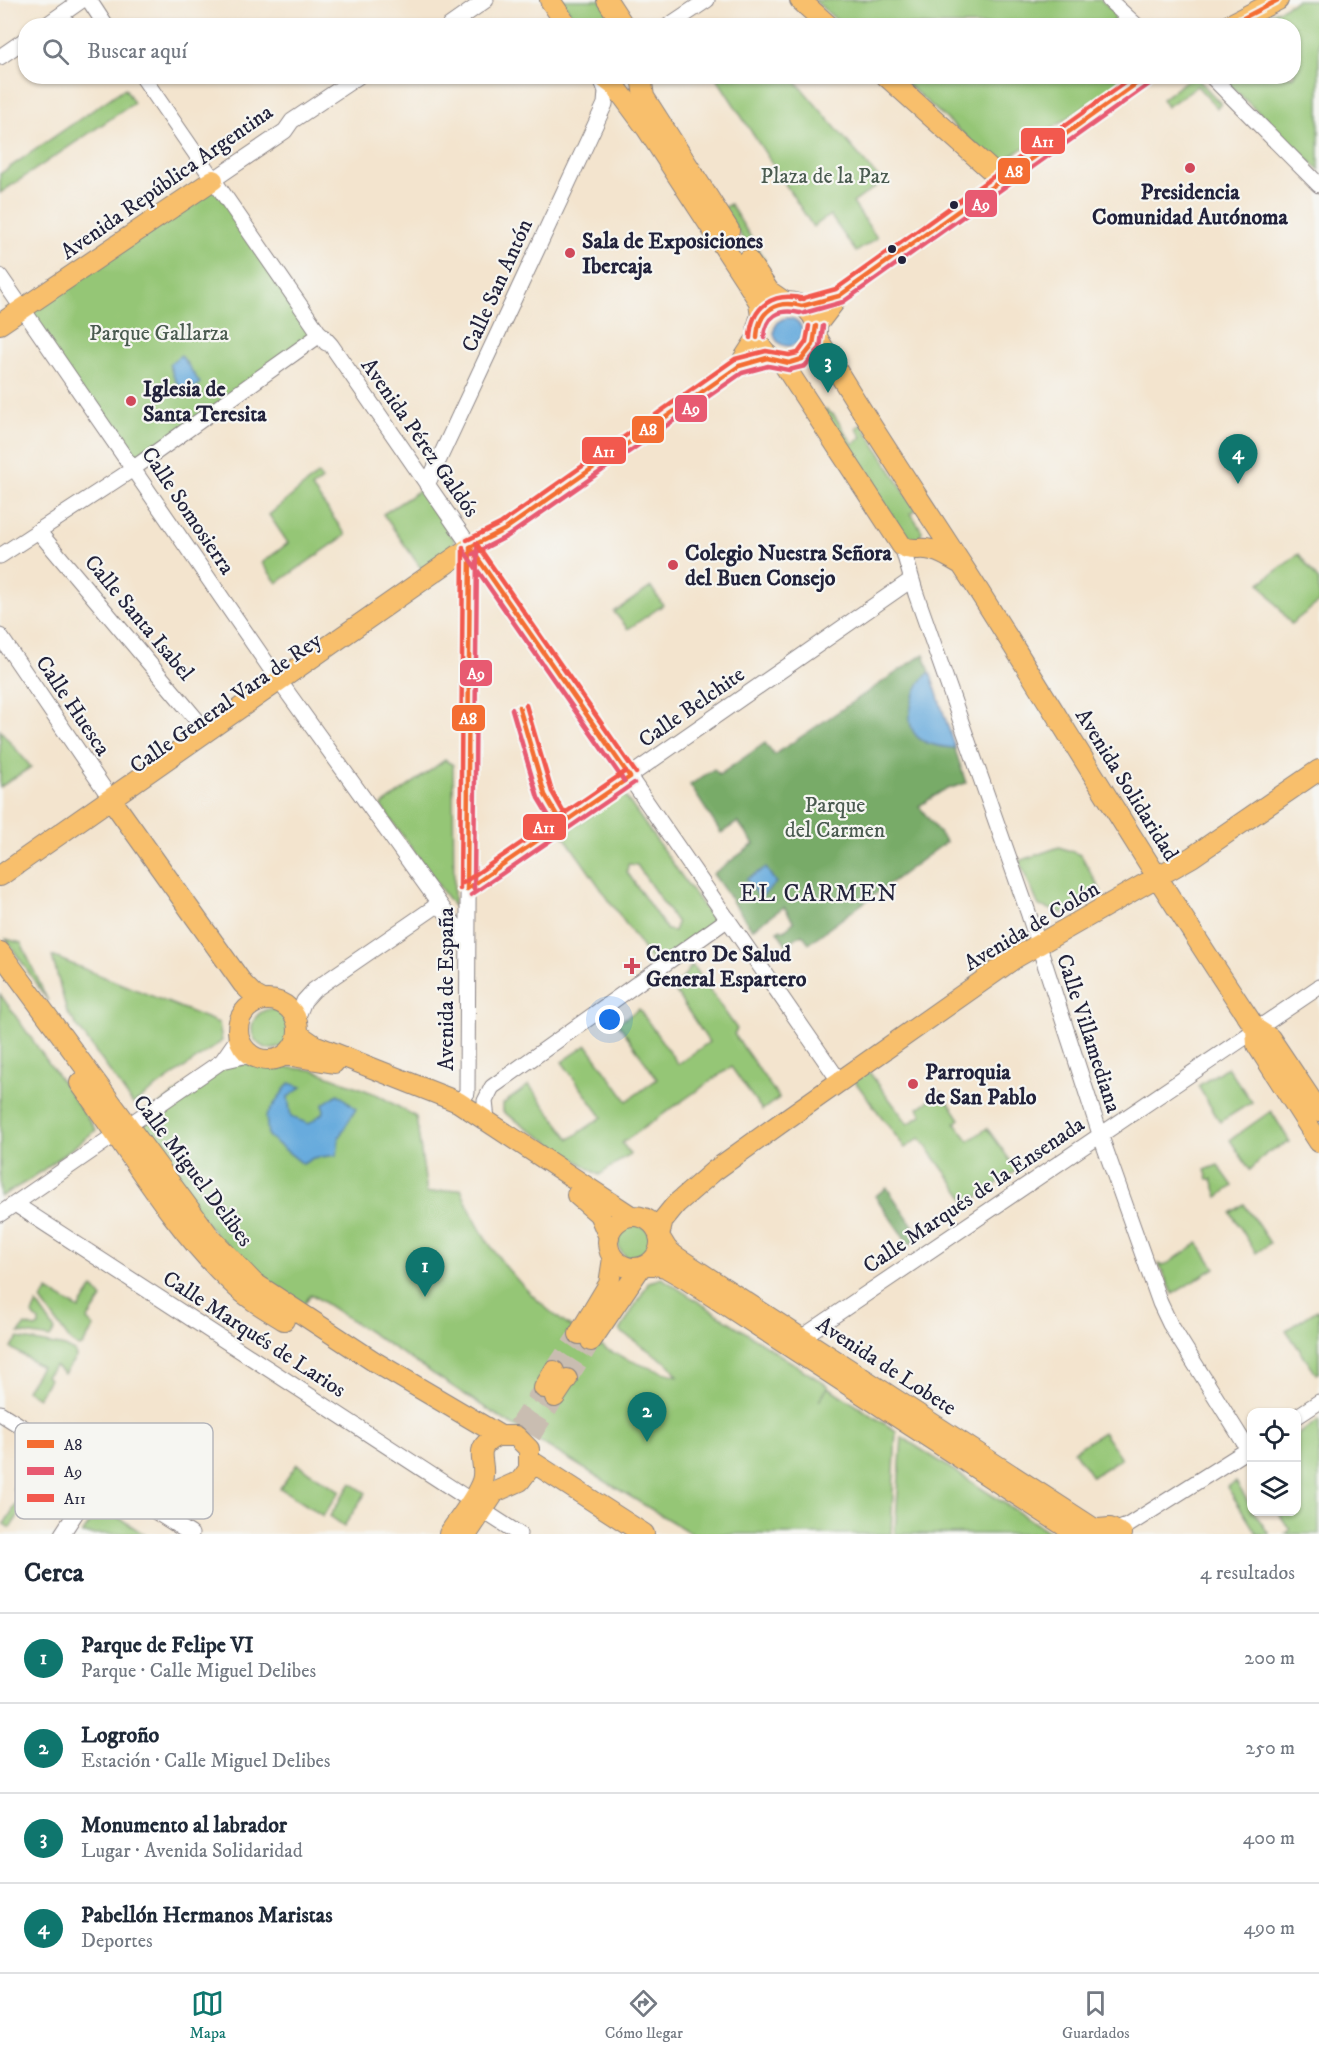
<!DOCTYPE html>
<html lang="es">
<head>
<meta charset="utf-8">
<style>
	body { margin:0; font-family:"IM FELL DW Pica",serif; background:#f2f2f3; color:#1f2937 }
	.controls { position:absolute; right:18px; bottom:18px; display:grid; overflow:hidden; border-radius:12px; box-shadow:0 2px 4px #0004 }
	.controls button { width:54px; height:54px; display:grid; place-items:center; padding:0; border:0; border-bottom:2px solid #e0e1e3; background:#fff; color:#1f2937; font:30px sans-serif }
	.you { position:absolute; left:610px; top:1020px; width:21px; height:21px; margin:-15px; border:4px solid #fff; border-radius:50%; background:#1a73e8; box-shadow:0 0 0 9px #1a73e833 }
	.badge { display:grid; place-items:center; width:39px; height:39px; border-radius:50%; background:#0f766e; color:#fff; font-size:20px; font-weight:700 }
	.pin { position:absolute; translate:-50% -50px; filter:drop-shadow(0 2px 3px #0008) }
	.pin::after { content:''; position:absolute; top:32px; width:21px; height:18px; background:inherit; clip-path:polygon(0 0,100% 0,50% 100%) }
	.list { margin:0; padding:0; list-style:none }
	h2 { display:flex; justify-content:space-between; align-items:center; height:78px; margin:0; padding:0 24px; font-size:26px }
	h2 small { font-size:20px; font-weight:400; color:#747a83 }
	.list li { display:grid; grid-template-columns:39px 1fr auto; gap:18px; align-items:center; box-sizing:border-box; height:90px; padding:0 24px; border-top:2px solid #e0e1e3 }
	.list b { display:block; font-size:22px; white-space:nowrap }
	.list p { margin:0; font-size:20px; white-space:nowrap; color:#747a83 }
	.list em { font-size:20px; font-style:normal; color:#747a83 }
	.icon { flex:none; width:33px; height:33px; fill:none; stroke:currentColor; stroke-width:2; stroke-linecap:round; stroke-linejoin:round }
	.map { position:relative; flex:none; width:1319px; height:1534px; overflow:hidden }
	.search { position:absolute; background:#fff; box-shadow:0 2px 4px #0004; left:18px; right:18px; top:18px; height:66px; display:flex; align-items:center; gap:15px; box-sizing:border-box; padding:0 21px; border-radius:24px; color:#747a83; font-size:22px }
	.sheet { height:438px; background:#fff }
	nav { display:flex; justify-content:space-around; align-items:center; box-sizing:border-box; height:84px; border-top:2px solid #e0e1e3; background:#fff; font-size:16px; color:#747a83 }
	nav a { display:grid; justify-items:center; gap:3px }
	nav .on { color:#0f766e }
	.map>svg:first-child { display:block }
	.green { fill:#95c676; stroke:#5c7458; stroke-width:1.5; fill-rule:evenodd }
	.forest { fill:#78ab67; stroke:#4d6651; stroke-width:1.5 }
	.water { fill:#68abdd; stroke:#45668c; stroke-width:1.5 }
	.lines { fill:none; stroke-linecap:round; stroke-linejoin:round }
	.major-tunnel { stroke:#c9bdb1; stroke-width:20; stroke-dasharray:20 10; stroke-linecap:butt }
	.minor-casing { stroke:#8a8384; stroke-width:17 }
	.major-casing { stroke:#8a8384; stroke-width:22 }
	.minor { stroke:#fff; stroke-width:15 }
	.major { stroke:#f8bf6c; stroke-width:20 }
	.bus-1-casing { stroke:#f6f6f2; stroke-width:9 }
	.bus-2-casing { stroke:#f6f6f2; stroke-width:9 }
	.bus-3-casing { stroke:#f6f6f2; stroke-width:9 }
	.bus-1 { stroke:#f46d32; stroke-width:4.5 }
	.bus-2 { stroke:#e85a71; stroke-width:4.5 }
	.bus-3 { stroke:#f2594e; stroke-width:4.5 }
	.poi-dot { fill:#d1495b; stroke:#f6f6f2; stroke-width:2 }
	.bus-dot { fill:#22223b; stroke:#f6f6f2; stroke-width:2 }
	.labels { text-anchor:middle; stroke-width:4.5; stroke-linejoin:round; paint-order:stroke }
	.park-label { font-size:22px; fill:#4a5b50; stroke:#f6f6f2 }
	.street-label { font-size:22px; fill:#22223b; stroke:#f6f6f2 }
	.poi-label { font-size:22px; font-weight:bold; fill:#22223b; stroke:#f6f6f2; text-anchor:start }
	.neighbourhood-label { font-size:24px; letter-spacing:1.5px; fill:#22223b; stroke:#f6f6f2 }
	.key { fill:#f6f6f2; stroke:#b6b6bb; stroke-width:1.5 }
	.key-label { font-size:16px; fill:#22223b }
	.line-badge { stroke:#f6f6f2; stroke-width:2 }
	.badge-label { font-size:16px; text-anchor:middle; font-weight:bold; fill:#fff }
</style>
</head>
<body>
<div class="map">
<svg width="1319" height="1534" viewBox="0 0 1319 1534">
	<rect width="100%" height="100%" fill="#f6f6f2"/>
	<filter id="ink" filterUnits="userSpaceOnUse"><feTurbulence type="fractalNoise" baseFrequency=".0167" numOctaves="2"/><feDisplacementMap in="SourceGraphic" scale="12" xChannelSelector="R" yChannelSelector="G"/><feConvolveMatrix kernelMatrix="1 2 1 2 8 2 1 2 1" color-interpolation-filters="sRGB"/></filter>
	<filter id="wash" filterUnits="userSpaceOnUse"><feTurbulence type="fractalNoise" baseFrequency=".008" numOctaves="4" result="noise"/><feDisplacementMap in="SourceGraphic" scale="24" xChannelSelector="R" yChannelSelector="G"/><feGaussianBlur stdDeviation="1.35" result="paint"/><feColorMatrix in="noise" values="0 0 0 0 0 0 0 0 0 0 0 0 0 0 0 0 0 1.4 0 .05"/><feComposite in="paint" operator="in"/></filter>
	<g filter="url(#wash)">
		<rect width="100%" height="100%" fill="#f3e4ce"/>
		<path class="green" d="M562 0H601L617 25H578Z
			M814 0H1101L1118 15 1113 21 1118 25H842Z
			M1297 0H1319V170L1221 77 1294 76V26L1250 25Z
			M716 77H792L882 182 853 203 877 238 856 252 830 215 813 227Z
			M899 77H1129L1002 162 993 160Z
			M1190 78 1198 79 1221 104 1217 108 1197 86 1167 107 1162 99Z
			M125 88 134 103 0 193V174Z
			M213 180 321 334 133 467 23 309Z
			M730 204 765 260 759 264 723 208Z
			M826 410 834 415 853 444 862 437 856 428 862 424 916 510 911 513 922 531 919 541 909 542 823 412Z
			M318 474 322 480 312 488 346 535 277 583 262 563 288 543 269 515Z
			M420 490 454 538 453 554 425 574 383 514Z
			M1299 554 1319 581V602L1291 624 1260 583Z
			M651 587 663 605 628 629 614 612Z
			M0 730 31 767 0 787Z
			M445 760 453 765 454 907 381 806Z
			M623 793 714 922 654 964 563 835ZM628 864 637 865 677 923 674 931 667 930 627 872Z
			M1059 847 1081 855 1101 891 1063 913 1039 906 1019 861Z
			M6 939 21 943 48 1001Z
			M52 956 219 1023 222 1041 133 1104 67 1012Z
			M692 965 737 1029 734 1034 779 1098 762 1110 731 1067 622 1143 630 1154 599 1175 503 1112V1104L529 1085 570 1139 602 1117 562 1062 587 1045 627 1101 657 1079 618 1023 639 1009 678 1064 709 1042 672 987 682 979Z
			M0 994 96 1130 31 1179 0 1197Z
			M252 1029a20 20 0 1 1 40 0a20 20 0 1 1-40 0Z
			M222 1061 313 1070 378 1095 416 1117 427 1193 461 1189C497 1282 582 1353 678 1376L670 1365 620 1331 649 1282 662 1278 828 1386 819 1401 828 1387 896 1431 891 1534H692L504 1420 311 1294 299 1312 253 1282 129 1126Z
			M864 1065 908 1124 922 1115 918 1108 942 1092 960 1119 955 1123 969 1141 987 1128 1017 1170 968 1203 920 1138 905 1148 850 1075Z
			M1227 1067 1252 1102 1220 1122 1198 1086Z
			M1271 1111 1290 1142 1268 1152 1250 1170 1230 1140Z
			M1218 1165 1233 1186 1218 1197 1212 1179H1208L1205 1170Z
			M1244 1204 1270 1243 1256 1253 1231 1213Z
			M618 1242a17 17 0 1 1 34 0a17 17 0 1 1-34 0Z
			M1198 1243 1215 1268 1173 1294 1159 1264 1164 1266Z
			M93 1287 102 1298 87 1320 94 1327 82 1346 78 1347 70 1341 41 1300 48 1290 79 1309Z
			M37 1304 55 1330 50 1338 19 1333 25 1325 35 1328 39 1326V1321L32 1314Z
			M1317 1310 1319 1313V1372L1316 1374 1286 1330Z
			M18 1338 65 1347 75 1352 76 1357 64 1374 55 1366 46 1376 49 1379 38 1398 26 1390 41 1367 11 1348Z
			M1319 1420V1534H1285L1290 1530 1278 1512H1296L1297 1435Z
			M1103 1432 1121 1458 1092 1477 1074 1451Z
			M902 1437 1052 1534H1053H897L895 1533Z
			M297 1464 340 1491 323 1516 280 1488Z
			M18 1481 35 1491 10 1528 4 1524 19 1500 24 1503 27 1497 13 1489Z
			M1236 1482 1251 1507 1252 1512H1254L1269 1534H1257L1227 1487Z
			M351 1483 366 1493 344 1526 330 1516Z
			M101 1507 107 1510 144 1534H82Z"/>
		<path class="forest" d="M924 654 966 783 942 791 919 806 946 842 809 943 802 934 790 942 791 945 788 947 777 931 781 929 783 931 794 922 784 907 752 929 713 874 754 844 738 822 721 833 690 785 714 769 719 775 765 743 774 755Z
			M887 1188 921 1237 909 1245 875 1196Z"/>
		<path class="water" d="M774 332a14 14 0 1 1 28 0a14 14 0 1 1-28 0Z
			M181 355 200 383 186 393 175 380 169 364Z
			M930 672 955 748C921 746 902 736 913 699 916 688 921 679 930 672Z
			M766 868 776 883 760 898 746 879Z
			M289 1083 302 1087 288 1097 291 1117 309 1124 324 1112 323 1104 338 1094 356 1109 339 1137 337 1155 313 1158 303 1164 268 1136 266 1116Z"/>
	</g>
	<g filter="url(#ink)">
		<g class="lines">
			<path class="major-tunnel" d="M554 1371 579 1334
				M567 1379 591 1341
				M518 1427 544 1388
				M531 1435 555 1397"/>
			<g class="minor-casing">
				<path id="minor" d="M89 0 106 26
					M1109 0 1137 26
					M45 26 82 0
					M449 26 486 0
					M668 26 707 0
					M0 57 26 39
					M142 76 326 343
					M1211 76 1319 185
					M213 180 285 131 292 121 359 76
					M0 276 279 681
					M321 334 331 345 840 1082
					M427 485 605 104 606 91 600 76
					M38 531 207 732
					M902 546 916 594 1028 912 1100 1134 1160 1303 1170 1324 1248 1449
					M0 556 127 473 321 334
					M0 636 111 799
					M285 689 467 942
					M467 889 911 580
					M297 1019 304 1001 314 990 439 904
					M222 1061 244 1056 259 1059
					M458 1102 467 1093 470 547
					M487 1120 485 1101 492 1087 728 919
					M15 1204 470 1500
					M0 1214 222 1061 238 1038
					M801 1338 1319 987
					M0 1413 191 1534
					M1296 1417 1319 1402
					M482 1510 519 1534
					M1116 1530 1127 1526 1252 1447
					M62 1534 100 1476"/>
			</g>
			<g class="major-casing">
				<path id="major" d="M550 0 567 26
					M607 0 624 26
					M800 0 829 26
					M1227 26 1278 0
					M602 76 616 87 647 129 746 281 759 302 761 317
					M641 76 644 97 729 230
					M886 76 1002 180
					M748 260 769 291 785 302
					M757 332a30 30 0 1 1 60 0a30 30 0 1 1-60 0Z
					M0 324 213 180
					M816 326 839 296 1148 76
					M817 337C869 427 929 512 985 601 1075 744 1162 889 1256 1029L1270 1038 1319 1111
					M782 362 902 546C911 551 917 548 926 549 939 550 948 557 959 563
					M111 799 243 984 254 995 263 1000
					M0 876 470 547 504 530 739 366 757 338
					M0 952 210 1237 253 1282 375 1362 499 1435
					M238 1030a30 30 0 1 1 60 0a30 30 0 1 1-60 0Z
					M1256 1029 1257 1045 1319 1142
					M298 1034 314 1045 458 1102 631 1216
					M286 1055 334 1063
					M80 1083C128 1149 173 1228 232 1283 247 1298 266 1309 284 1320
					M577 1195 599 1214 609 1237
					M608 1242a26 26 0 1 1 52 0a26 26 0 1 1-52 0Z
					M659 1236 663 1220 676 1204 714 1171 785 1120 1015 958 1192 857 1319 770
					M659 1236 667 1249 675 1256 1093 1528
					M649 1264 665 1267 686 1279 1077 1534
					M579 1334 609 1284 613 1258
					M591 1341 641 1267
					M544 1388 554 1371
					M555 1397 567 1379
					M531 1461 644 1534
					M449 1534C459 1518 476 1499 482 1481 488 1462 470 1449 497 1436H516L529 1449V1469L520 1481 495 1492 467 1534
					M1083 1534 1086 1530 1110 1528 1122 1534"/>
			</g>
			<use href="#minor" class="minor"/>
			<use href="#major" class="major"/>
			<g class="bus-1-casing">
				<path id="bus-1" d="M1228 26 1278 0
					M802 306 839 296 1147 76
					M757 338C758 311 776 299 802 306
					M470 547 504 530 739 366 767 358 789 363 802 359 813 345 816 326
					M470 547 630 777
					M519 707 545 795 562 824
					M467 889 470 547
					M467 889 630 777"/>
			</g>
			<g class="bus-2-casing">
				<path id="bus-2" d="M804 313 843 302 1152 82
					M764 338C765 316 779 308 800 313
					M464 551 624 781
					M473 554 508 536 742 373 768 366 789 370 805 366 820 348 823 326
					M512 709 538 798 556 828
					M474 889 477 547
					M471 895 634 783"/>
			</g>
			<g class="bus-3-casing">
				<path id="bus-3" d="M800 299 836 289 1134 76
					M750 338C751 306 774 291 804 299
					M467 540 500 524 735 359 766 351 789 355 798 353 806 342 809 326
					M476 543 636 773
					M526 705 552 792 568 820
					M463 883 626 771
					M460 889 463 547"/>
			</g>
			<use href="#bus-1" class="bus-1"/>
			<use href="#bus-2" class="bus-2"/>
			<use href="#bus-3" class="bus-3"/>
		</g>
	</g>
	<g class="poi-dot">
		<circle cx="1190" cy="168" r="6"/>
		<circle cx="570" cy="253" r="6"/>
		<circle cx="131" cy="401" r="6"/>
		<circle cx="673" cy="565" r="6"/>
		<path d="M629 957h6v6h6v6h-6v6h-6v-6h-6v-6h6z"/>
		<circle cx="913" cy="1084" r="6"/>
	</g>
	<g class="bus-dot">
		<circle cx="954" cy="205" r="5"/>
		<circle cx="892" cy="249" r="5"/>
		<circle cx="902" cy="260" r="5"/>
	</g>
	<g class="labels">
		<g class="park-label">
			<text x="825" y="183">Plaza de la Paz</text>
			<text x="159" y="340">Parque Gallarza</text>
			<text x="835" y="812">Parque<tspan x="835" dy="25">del Carmen</tspan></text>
		</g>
		<g class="street-label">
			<text transform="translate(166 181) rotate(-35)" y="8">Avenida República Argentina</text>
			<text transform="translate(496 285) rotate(-66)" y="8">Calle San Antón</text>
			<text transform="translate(421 437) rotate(55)" y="8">Avenida Pérez Galdós</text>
			<text transform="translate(189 510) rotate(56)" y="8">Calle Somosierra</text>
			<text transform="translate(140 617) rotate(50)" y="8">Calle Santa Isabel</text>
			<text transform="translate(225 702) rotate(-35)" y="8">Calle General Vara de Rey</text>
			<text transform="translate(74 705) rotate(56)" y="8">Calle Huesca</text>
			<text transform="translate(691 706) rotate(-35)" y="8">Calle Belchite</text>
			<text transform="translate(1128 784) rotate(58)" y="8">Avenida Solidaridad</text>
			<text transform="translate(1031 925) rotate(-31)" y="8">Avenida de Colón</text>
			<text transform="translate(445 989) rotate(-90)" y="8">Avenida de España</text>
			<text transform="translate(1090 1033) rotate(72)" y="8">Calle Villamediana</text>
			<text transform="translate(194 1170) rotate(53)" y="8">Calle Miguel Delibes</text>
			<text transform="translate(973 1194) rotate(-34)" y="8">Calle Marqués de la Ensenada</text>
			<text transform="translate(255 1333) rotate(33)" y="8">Calle Marqués de Larios</text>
			<text transform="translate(887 1365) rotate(33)" y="8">Avenida de Lobete</text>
		</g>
		<g class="poi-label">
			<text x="1190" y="199" text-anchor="middle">Presidencia<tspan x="1190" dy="25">Comunidad Autónoma</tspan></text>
			<text x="582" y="248">Sala de Exposiciones<tspan x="582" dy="25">Ibercaja</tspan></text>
			<text x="143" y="396">Iglesia de<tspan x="143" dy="25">Santa Teresita</tspan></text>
			<text x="685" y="560">Colegio Nuestra Señora<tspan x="685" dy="25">del Buen Consejo</tspan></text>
			<text x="646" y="961">Centro De Salud<tspan x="646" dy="25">General Espartero</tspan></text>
			<text x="925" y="1079">Parroquia<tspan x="925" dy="25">de San Pablo</tspan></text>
		</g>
		<g class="neighbourhood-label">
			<text x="819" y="901">EL CARMEN</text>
		</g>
	</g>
	<rect x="15" y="1423" width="198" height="96" rx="9" class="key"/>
	<rect x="27" y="1440" width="27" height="8" fill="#f46d32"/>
	<rect x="27" y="1467" width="27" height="8" fill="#e85a71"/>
	<rect x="27" y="1494" width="27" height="8" fill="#f2594e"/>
	<g class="key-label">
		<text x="64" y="1450">A8</text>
		<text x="64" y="1477">A9</text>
		<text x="64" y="1504">A11</text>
	</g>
	<g class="line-badge">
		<rect x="1020" y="127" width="46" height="28" rx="6" fill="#f2594e"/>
		<rect x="997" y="157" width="34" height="28" rx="6" fill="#f46d32"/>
		<rect x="964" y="189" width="34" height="29" rx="6" fill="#e85a71"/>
		<rect x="674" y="394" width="34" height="29" rx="6" fill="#e85a71"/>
		<rect x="631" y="415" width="34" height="29" rx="6" fill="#f46d32"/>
		<rect x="581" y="436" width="46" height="29" rx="6" fill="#f2594e"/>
		<rect x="459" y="659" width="34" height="28" rx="6" fill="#e85a71"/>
		<rect x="451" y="704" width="35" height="28" rx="6" fill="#f46d32"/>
		<rect x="522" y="813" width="45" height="28" rx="6" fill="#f2594e"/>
	</g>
	<g class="badge-label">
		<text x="1043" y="147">A11</text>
		<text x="1014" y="177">A8</text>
		<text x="981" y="210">A9</text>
		<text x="691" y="414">A9</text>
		<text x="648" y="435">A8</text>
		<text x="604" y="457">A11</text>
		<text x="476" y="679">A9</text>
		<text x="468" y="724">A8</text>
		<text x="544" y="833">A11</text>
	</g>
</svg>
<div class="controls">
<button><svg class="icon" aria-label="locate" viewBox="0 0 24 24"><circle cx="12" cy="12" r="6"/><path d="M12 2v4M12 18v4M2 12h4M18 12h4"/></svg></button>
<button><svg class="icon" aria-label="layers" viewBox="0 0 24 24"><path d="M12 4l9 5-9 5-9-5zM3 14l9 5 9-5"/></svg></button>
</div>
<div class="you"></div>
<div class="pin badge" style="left:425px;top:1297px">1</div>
<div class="pin badge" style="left:647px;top:1442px">2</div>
<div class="pin badge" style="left:828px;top:393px">3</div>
<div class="pin badge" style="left:1238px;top:484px">4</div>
<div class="search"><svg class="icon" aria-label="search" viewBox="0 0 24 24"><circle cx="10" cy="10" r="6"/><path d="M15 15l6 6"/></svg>Buscar aquí</div>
</div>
<section class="sheet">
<h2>Cerca<small>4 resultados</small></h2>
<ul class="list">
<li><span class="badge">1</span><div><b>Parque de Felipe VI</b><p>Parque · Calle Miguel Delibes</p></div><em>200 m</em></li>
<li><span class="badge">2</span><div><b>Logroño</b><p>Estación · Calle Miguel Delibes</p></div><em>250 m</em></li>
<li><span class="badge">3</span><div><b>Monumento al labrador</b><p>Lugar · Avenida Solidaridad</p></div><em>400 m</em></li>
<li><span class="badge">4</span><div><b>Pabellón Hermanos Maristas</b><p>Deportes</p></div><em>490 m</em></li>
</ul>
</section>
<nav>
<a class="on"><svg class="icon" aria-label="map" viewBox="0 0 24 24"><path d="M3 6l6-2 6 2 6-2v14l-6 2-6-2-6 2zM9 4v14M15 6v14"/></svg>Mapa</a>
<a><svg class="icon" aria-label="directions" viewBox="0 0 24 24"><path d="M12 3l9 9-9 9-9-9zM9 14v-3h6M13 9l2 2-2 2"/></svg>Cómo llegar</a>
<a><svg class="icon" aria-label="saved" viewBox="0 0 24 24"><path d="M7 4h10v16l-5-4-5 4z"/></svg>Guardados</a>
</nav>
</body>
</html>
